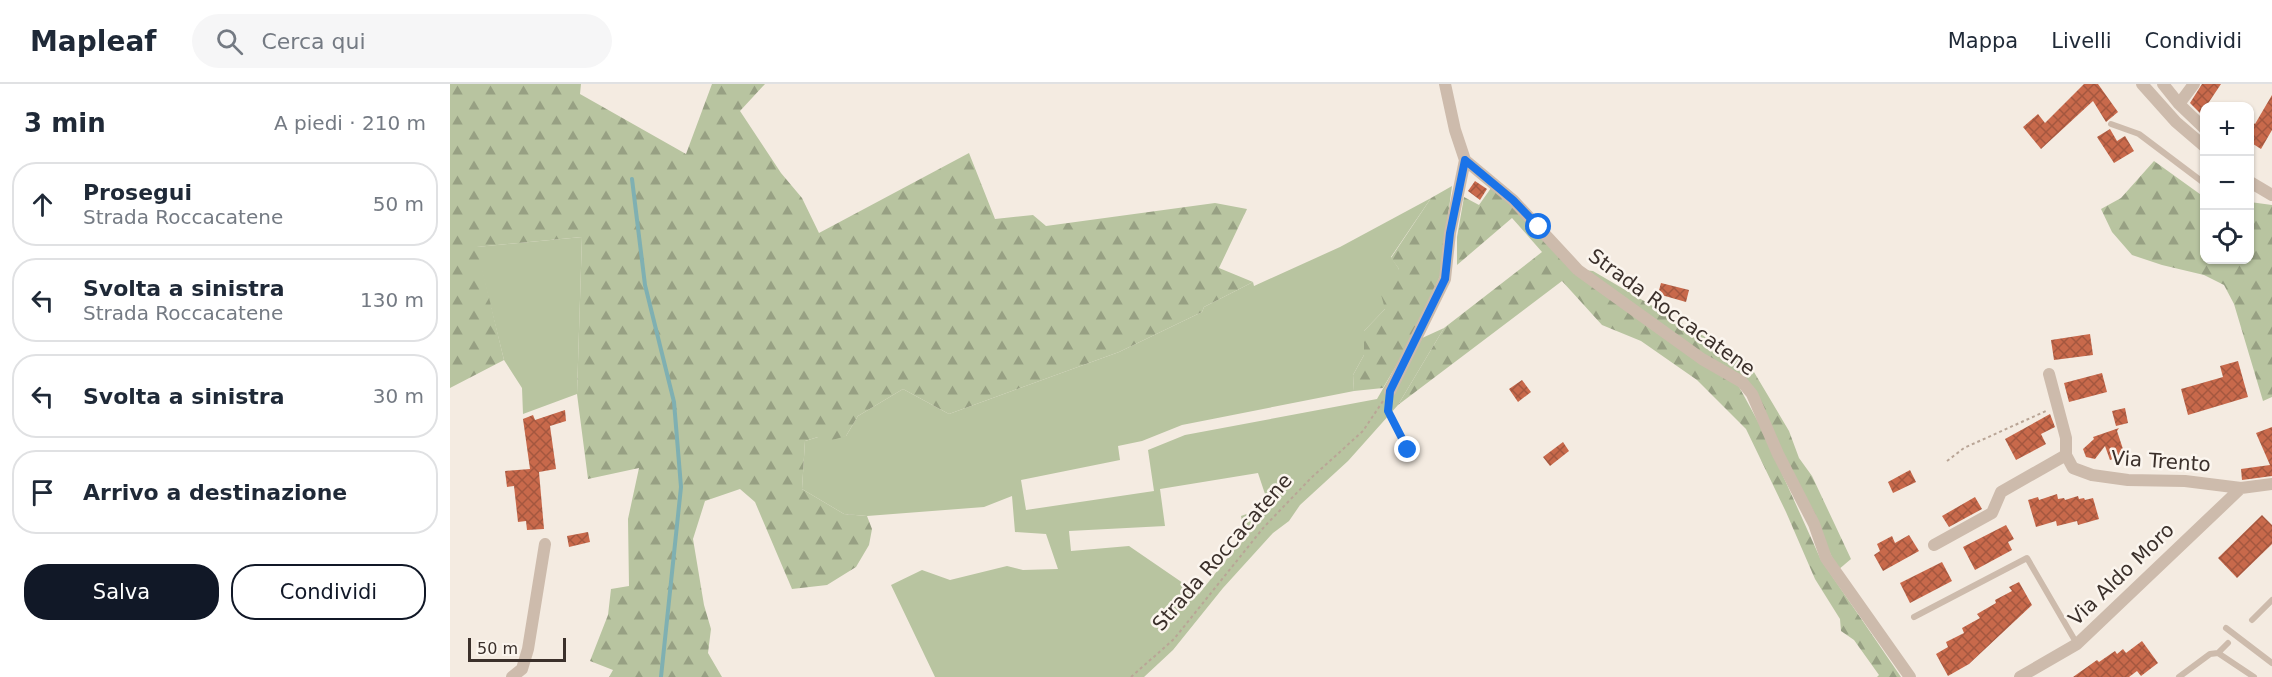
<!DOCTYPE html>
<html lang="it">
<head>
<meta charset="utf-8">
<style>
	body { margin:0; font-family:"DejaVu Sans",sans-serif; background:#f6f6f7; color:#1f2937 }
	.controls { position:absolute; right:18px; top:18px; display:grid; overflow:hidden; border-radius:12px; box-shadow:0 2px 4px #0004 }
	.controls button { width:54px; height:54px; display:grid; place-items:center; padding:0; border:0; border-bottom:2px solid #e0e1e3; background:#fff; color:#1f2937; font:30px sans-serif }
	.scale { position:absolute; left:18px; bottom:15px; width:98px; box-sizing:border-box; padding-left:6px; border:3px solid #3b302b; border-top:0; font-size:16px; line-height:21px; white-space:nowrap; color:#3b302b; -webkit-text-stroke:4px #fbf5ee; paint-order:stroke }
	.stop { position:absolute; width:18px; height:18px; margin:-14px; border:4px solid #1a73e8; border-radius:50%; background:#fff }
	.stop.end { background:#1a73e8; border-color:#fff; box-shadow:0 2px 6px #0008 }
	.list { margin:0; padding:0; list-style:none }
	h2 { display:flex; justify-content:space-between; align-items:center; height:78px; margin:0; padding:0 24px; font-size:26px }
	h2 small { font-size:20px; font-weight:400; color:#747a83 }
	.list li { display:grid; grid-template-columns:39px 1fr auto; gap:18px; align-items:center; box-sizing:border-box; height:84px; margin:0 12px 12px; padding:0 12px; border:2px solid #e0e1e3; border-radius:24px }
	.list b { display:block; font-size:22px; white-space:nowrap }
	.list p { margin:0; font-size:20px; white-space:nowrap; color:#747a83 }
	.list em { font-size:20px; font-style:normal; color:#747a83 }
	.actions { display:flex; gap:12px; padding:18px 24px }
	.actions a { flex:1; padding:14px 0; border:2px solid #111827; border-radius:24px; text-align:center; font-size:21px; color:#111827 }
	.actions .main { background:#111827; color:#fff }
	.icon { flex:none; width:33px; height:33px; fill:none; stroke:currentColor; stroke-width:2; stroke-linecap:round; stroke-linejoin:round }
	.map { position:relative; flex:none; width:1822px; height:593px; overflow:hidden }
	header { display:flex; align-items:center; gap:36px; box-sizing:border-box; height:84px; padding:0 30px; background:#fff; border-bottom:2px solid #e0e1e3 }
	header strong { font-size:28px }
	nav { display:flex; gap:33px; margin-inline-start:auto; font-size:21px }
	.search { width:420px; height:54px; background:#f6f6f7; display:flex; align-items:center; gap:15px; box-sizing:border-box; padding:0 21px; border-radius:33px; color:#747a83; font-size:22px }
	main { display:flex }
	aside { flex:1; background:#fff }
	.map>svg:first-child { display:block }
	.green { fill:#b8c4a0; fill-rule:evenodd }
	.forest { fill:url(#forest-firs) }
	.lines { fill:none; stroke-linecap:round; stroke-linejoin:round }
	.stream { stroke:#7fb0b2; stroke-width:4 }
	.building { fill:url(#building-cross-hatch) }
	.path { stroke:#b9a596; stroke-width:2; stroke-dasharray:3 3; stroke-linecap:butt }
	.service { stroke:#cdbbac; stroke-width:6 }
	.minor { stroke:#cdbbac; stroke-width:12 }
	.route { stroke:#1a73e8; stroke-width:8 }
	.labels { text-anchor:middle; stroke-width:5; stroke-linejoin:round; paint-order:stroke }
	.street-label { font-size:20px; fill:#3b302b; stroke:#fbf5ee }
</style>
</head>
<body>
<header>
<strong>Mapleaf</strong>
<div class="search"><svg class="icon" aria-label="search" viewBox="0 0 24 24"><circle cx="10" cy="10" r="6"/><path d="M15 15l6 6"/></svg>Cerca qui</div>
<nav><a>Mappa</a><a>Livelli</a><a>Condividi</a></nav>
</header>
<main>
<aside>
<h2>3 min<small>A piedi · 210 m</small></h2>
<ul class="list">
<li><svg class="icon" aria-label="ahead" viewBox="0 0 24 24"><path d="M12 20V5M6 11l6-6 6 6"/></svg><div><b>Prosegui</b><p>Strada Roccacatene</p></div><em>50 m</em></li>
<li><svg class="icon" aria-label="left" viewBox="0 0 24 24"><path d="M17 20v-9H6M10 6l-5 5 5 5"/></svg><div><b>Svolta a sinistra</b><p>Strada Roccacatene</p></div><em>130 m</em></li>
<li><svg class="icon" aria-label="left" viewBox="0 0 24 24"><path d="M17 20v-9H6M10 6l-5 5 5 5"/></svg><div><b>Svolta a sinistra</b></div><em>30 m</em></li>
<li><svg class="icon" aria-label="arrive" viewBox="0 0 24 24"><path d="M6 21V4h12l-3 4 3 4H6"/></svg><div><b>Arrivo a destinazione</b></div></li>
</ul>
<div class="actions"><a class="main">Salva</a><a>Condividi</a></div>
</aside>
<div class="map">
<svg width="1822" height="593" viewBox="0 0 1822 593">
	<defs>
		<pattern id="forest-firs" width="22" height="20" patternUnits="userSpaceOnUse" patternTransform="scale(1.5)"><rect width="22" height="20" fill="#b8c4a0"/><path d="M5 1l3.5 6h-7zM16 11l3.5 6h-7z" fill="#97a083"/></pattern>
		<pattern id="building-cross-hatch" width="8" height="8" patternUnits="userSpaceOnUse" patternTransform="scale(1.5)"><rect width="8" height="8" fill="#c8694b"/><path d="M0 0l8 8M0 8l8-8" fill="none" stroke="#a4573f"/></pattern>
	</defs>
	<rect width="100%" height="100%" fill="#f4ebe1"/>
	<path class="green" d="M981 114 941 173 949 185 935 225 914 247V271L903 291 904 307 732 341 692 357 668 362 670 376 571 396 576 426 704 407 698 366 735 351 927 315 959 260 994 244 948 321 898 377 850 421 839 437 823 449 773 504 723 566 694 593H485L441 501 472 486 500 496 557 482 573 486 608 485 596 450 565 448 562 412 534 423 417 432 394 430 352 405 355 357 368 353 396 352 408 332 453 305 499 330 669 268 752 228 754 223 803 198 804 202 890 163ZM808 389 819 422 791 432 795 452 749 510 679 462 621 467 619 447 715 442 710 405Z
		M132 153 127 310 73 330 72 304 54 276 26 163Z"/>
	<path class="forest" d="M0 0H131L130 10 236 70 262 0H315L290 27 331 89 352 114 369 149 519 69 545 135 583 131 596 142 765 119 797 125 769 184 803 198 754 223 752 228 669 268 499 330 453 305 408 332 396 352 372 359 368 353 355 357 352 405 394 430 417 432 422 445 419 461 406 483 377 501 342 505 305 418 290 405 255 417 243 455 254 521 261 545 258 569 272 593H159L163 586 140 577 158 531 161 505 179 502 178 435 189 384 138 395 127 310 132 153 27 163 54 276 0 304Z
		M1704 77 1754 113V176H1800V118L1822 121V313L1813 317 1784 220 1774 201 1754 191 1712 181 1682 171 1662 148 1651 125 1671 114Z
		M1002 102 990 192 959 260 933 304 904 307 903 291 914 271V247L935 225 929 203 949 185 941 174 981 114Z
		M1041 104 1069 128 1126 187 1288 301 1311 343 1371 476 1451 593H1427L1429 591 1404 556 1391 547 1390 535 1365 495 1336 428 1296 345 1247 296 1191 257 1152 241 1112 197 948 321 994 244 1092 168 1062 134 1007 181V153L1014 113 1029 121Z
		M1134 186 1143 187 1298 278 1339 347 1349 374 1362 392 1401 475 1388 486 1305 310 1254 271Z"/>
	<g class="lines">
		<path class="stream" d="M182 95 195 201 224 318 231 403 211 593"/>
	</g>
	<path class="building" d="M1634 0H1648L1668 28 1656 38 1643 17 1591 65 1573 43 1588 30 1595 39Z
		M1752 0H1771L1751 30 1740 19Z
		M1822 11V46L1811 65 1800 58V36L1805 40Z
		M1660 45 1667 57 1675 52 1684 67 1664 79 1647 53Z
		M1025 97 1037 105 1030 116 1018 107Z
		M1211 199 1239 206 1236 218 1208 210Z
		M1640 250 1643 271 1604 276 1601 256Z
		M1788 277 1798 313 1738 331 1731 305 1773 293 1770 282Z
		M1652 289 1657 308 1619 318 1614 299Z
		M1072 296 1081 308 1068 318 1059 305Z
		M1675 324 1678 339 1666 342 1662 327Z
		M115 326 116 337 100 342 106 385 89 388 94 445 77 446 76 437 68 438 64 402 57 403 55 387 80 385 73 335 83 331 85 336Z
		M1600 330 1605 343 1591 350 1596 360 1566 376 1555 355Z
		M1822 343V392L1792 396 1791 385 1820 381 1806 349Z
		M1669 344 1667 347 1675 371 1660 376 1655 362 1645 375 1636 373 1633 365 1644 355 1643 353Z
		M1113 358 1119 367 1100 382 1093 373Z
		M1460 386 1466 398 1443 409 1438 398Z
		M1607 410 1608 415 1614 414 1615 416 1628 412 1629 415 1634 414 1635 416 1643 414 1649 435 1628 441 1627 437 1607 442 1606 437 1586 443 1578 416 1588 413 1589 416Z
		M1525 413 1532 425 1499 443 1492 432Z
		M1812 431 1822 441V460L1787 494 1768 474Z
		M1556 441 1564 455 1558 458 1562 466 1525 486 1513 463Z
		M138 448 140 458 119 463 117 452Z
		M1459 451 1469 467 1433 487 1424 471 1430 467 1427 460 1442 452 1445 459Z
		M1492 478 1502 497 1460 519 1450 499Z
		M1569 498 1582 521 1519 580 1498 592 1486 570 1498 563 1496 558 1514 549 1512 544 1530 534 1527 530 1546 519 1545 516 1562 507 1559 503Z
		M1692 557 1708 579 1691 592 1687 587 1679 593H1623L1647 576 1649 578 1665 567 1667 570 1673 565 1676 569Z"/>
	<g class="lines">
		<path class="path" d="M939 319 938 327 958 366
			M1497 377 1514 364 1596 327
			M681 593 724 555 814 443 861 394 913 347 933 317"/>
		<path class="service" d="M1661 40 1689 50 1754 99
			M1464 533 1577 474 1627 560
			M1802 536 1822 516
			M1776 544 1822 579
			M1768 569 1778 559
			M1729 593 1760 570 1768 569 1804 593"/>
		<path class="minor" d="M995 0 1005 46 1015 76 1063 116 1128 186 1252 275 1292 298 1302 310 1328 370 1364 440 1376 474 1460 593
			M1692 0 1726 38 1754 62
			M1713 0 1729 20 1754 44
			M1729 20 1744 0
			M1800 98 1822 111
			M1599 290 1616 354V371L1623 384 1642 391 1678 396 1735 397 1791 404 1822 400
			M940 307 995 195 1000 149 1015 76
			M1484 461 1542 429 1551 408 1616 371
			M62 593 72 585 78 565 95 460
			M1570 593 1627 560 1791 404"/>
	</g>
	<g class="lines">
		<path class="route" d="M958 366 938 327 940 307 995 195 1000 149 1015 76 1063 116 1089 143"/>
	</g>
	<g class="labels">
		<g class="street-label">
			<text transform="translate(1222 228) rotate(36)" y="7">Strada Roccacatene</text>
			<text transform="translate(1711 377) rotate(4)" y="7">Via Trento</text>
			<text transform="translate(772 468) rotate(-49)" y="7">Strada Roccacatene</text>
			<text transform="translate(1671 490) rotate(-44)" y="7">Via Aldo Moro</text>
		</g>
	</g>
</svg>
<div class="controls">
<button>+</button>
<button>−</button>
<button><svg class="icon" aria-label="locate" viewBox="0 0 24 24"><circle cx="12" cy="12" r="6"/><path d="M12 2v4M12 18v4M2 12h4M18 12h4"/></svg></button>
</div>
<div class="scale">50 m</div>
<div class="stop" style="left:1089px;top:143px"></div>
<div class="stop end" style="left:958px;top:366px"></div>
</div>
</main>
</body>
</html>
